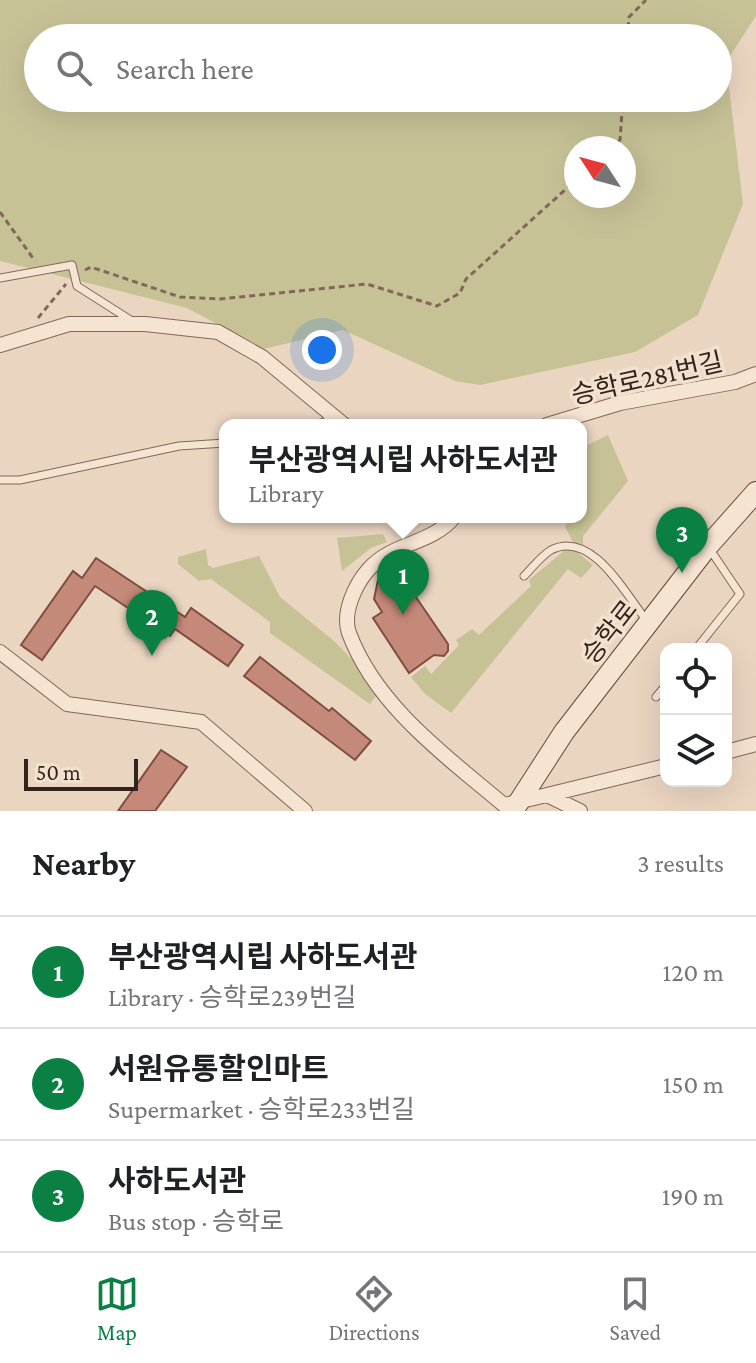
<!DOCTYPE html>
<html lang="en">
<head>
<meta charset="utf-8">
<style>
	body { margin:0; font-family:"Crimson Pro","Noto Sans KR",serif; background:#f6f6f6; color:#202124 }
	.controls { position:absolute; right:24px; bottom:24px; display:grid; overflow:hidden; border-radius:16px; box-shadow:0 8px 32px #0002 }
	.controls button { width:72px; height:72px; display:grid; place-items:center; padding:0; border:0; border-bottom:2px solid #e0e0e0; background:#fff; color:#202124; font:40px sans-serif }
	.compass { position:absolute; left:564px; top:136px; width:72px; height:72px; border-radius:50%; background:#fff; box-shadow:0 8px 32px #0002; rotate:306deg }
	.scale { position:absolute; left:24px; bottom:20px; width:114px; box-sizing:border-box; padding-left:8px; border:4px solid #32231d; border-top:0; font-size:22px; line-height:28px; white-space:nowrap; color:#32231d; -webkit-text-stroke:6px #f2e1cf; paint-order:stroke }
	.you { position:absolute; left:322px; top:350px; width:28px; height:28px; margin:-20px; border:6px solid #fff; border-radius:50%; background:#1a73e8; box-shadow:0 0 0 12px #1a73e833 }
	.badge { display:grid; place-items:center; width:52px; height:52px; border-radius:50%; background:#0b8043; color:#fff; font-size:26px; font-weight:700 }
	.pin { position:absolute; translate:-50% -66px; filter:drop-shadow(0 2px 4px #0008) }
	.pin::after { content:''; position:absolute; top:42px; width:28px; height:24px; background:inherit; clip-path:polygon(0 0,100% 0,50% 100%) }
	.popup { position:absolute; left:219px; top:419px; width:368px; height:104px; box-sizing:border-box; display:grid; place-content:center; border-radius:16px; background:#fff; filter:drop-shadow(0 2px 6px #0005); font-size:26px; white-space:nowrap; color:#757577 }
	.popup b { font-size:30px; color:#202124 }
	.popup::after { content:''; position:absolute; left:50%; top:100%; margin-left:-16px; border:16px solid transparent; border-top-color:#fff }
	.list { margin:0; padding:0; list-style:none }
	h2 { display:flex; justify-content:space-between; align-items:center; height:104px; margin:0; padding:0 32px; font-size:34px }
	h2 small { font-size:26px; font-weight:400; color:#757577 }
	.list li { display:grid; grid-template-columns:52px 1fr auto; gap:24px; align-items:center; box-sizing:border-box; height:112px; padding:0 32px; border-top:2px solid #e0e0e0 }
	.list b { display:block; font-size:30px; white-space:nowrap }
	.list p { margin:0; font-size:26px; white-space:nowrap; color:#757577 }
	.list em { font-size:26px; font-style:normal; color:#757577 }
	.icon { flex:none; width:44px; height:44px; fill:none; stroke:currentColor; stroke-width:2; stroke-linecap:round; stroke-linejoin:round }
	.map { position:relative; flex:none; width:756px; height:811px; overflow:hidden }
	.search { position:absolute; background:#fff; box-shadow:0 8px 32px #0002; left:24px; right:24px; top:24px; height:88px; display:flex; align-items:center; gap:20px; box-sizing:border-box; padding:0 28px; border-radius:44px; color:#757577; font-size:30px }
	.sheet { height:440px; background:#fff }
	nav { display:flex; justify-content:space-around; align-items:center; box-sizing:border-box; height:112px; border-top:2px solid #e0e0e0; background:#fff; font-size:22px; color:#757577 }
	nav a { display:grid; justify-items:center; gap:4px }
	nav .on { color:#0b8043 }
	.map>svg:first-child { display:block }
	.green { fill:#c7c296; fill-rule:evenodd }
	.building { fill:#c58979; stroke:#7f4d41; stroke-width:2 }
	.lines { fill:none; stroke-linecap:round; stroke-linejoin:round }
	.lane-casing { stroke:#82675a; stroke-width:9 }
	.street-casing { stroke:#82675a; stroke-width:16 }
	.secondary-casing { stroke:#63483d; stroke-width:22 }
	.path { stroke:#82675a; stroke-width:3; stroke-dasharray:6 4; stroke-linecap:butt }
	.lane { stroke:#f6e4d3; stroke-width:7 }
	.street { stroke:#f6e4d3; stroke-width:14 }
	.secondary { stroke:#f6e4d3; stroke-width:20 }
	.labels { text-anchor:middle; stroke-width:7; stroke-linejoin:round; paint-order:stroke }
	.street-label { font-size:26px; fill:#32231d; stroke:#f2e1cf }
</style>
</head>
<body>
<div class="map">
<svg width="756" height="811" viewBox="0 0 756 811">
	<rect width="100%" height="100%" fill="#ead5c1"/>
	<path class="green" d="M0 0H756V16L726 62 743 204 698 315 635 352 480 385 455 381 343 330 264 349 187 308 0 261ZM38 38H718V98H38ZM576 148H624V196H576Z
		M608 435 628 481 583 536V550L575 546 565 527 571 517H581V448Z
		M383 534 387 542 371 548 342 571 337 538Z
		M570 546 593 565 581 578 568 569 451 713 425 694 411 677 425 666 431 674 459 645 456 640 472 629 479 635 531 586 529 580Z
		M206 549 208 565 213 568 259 556 280 597 334 641 381 689 370 704 270 633V622L211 579 199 581 178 564V557Z"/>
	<path class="building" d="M96 558 185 617 191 608 243 645 228 666 175 629 170 636 95 586 42 660 21 645 73 571 82 578Z
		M407 560 418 576 407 584 448 644V651L444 656 434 655 409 673 373 618 382 612 374 599 378 580Z
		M260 657 329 711 332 708 371 741 355 760 244 676Z
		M161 750 187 767 155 811H118Z"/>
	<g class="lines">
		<g class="lane-casing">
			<path id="lane" d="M0 278 72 265 77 286 132 321
				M315 425 336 418
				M0 480H20L179 446 225 443
				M524 576C532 568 541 556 551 550 592 529 626 595 647 621
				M696 649 740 594 709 548
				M656 697 666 685"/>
		</g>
		<g class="street-casing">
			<path id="street" d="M0 345 69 324H145L218 332 262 357 344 425
				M547 425 620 403 735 382 756 374
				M454 517C431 545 392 542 368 570 355 585 342 613 349 633 376 706 447 757 504 805L547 795 580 811
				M0 652 67 704 201 722 305 811
				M726 752 756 744
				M547 795 666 766"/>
		</g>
		<g class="secondary-casing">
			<path id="secondary" d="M513 811 564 732 708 546 756 492"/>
		</g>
		<path class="path" d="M627 38 629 17 646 0
			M611 148 620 140 623 98
			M0 212 35 261
			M85 270 91 267 180 297 220 299 367 284 437 306 460 293 466 279 576 180
			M38 318 66 284"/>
		<use href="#lane" class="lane"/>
		<use href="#street" class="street"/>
		<use href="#secondary" class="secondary"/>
	</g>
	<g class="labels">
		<g class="street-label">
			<text transform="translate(647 378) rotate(-13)" y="9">승학로281번길</text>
			<text transform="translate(609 632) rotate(-52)" y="9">승학로</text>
		</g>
	</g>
</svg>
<div class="controls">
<button><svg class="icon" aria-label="locate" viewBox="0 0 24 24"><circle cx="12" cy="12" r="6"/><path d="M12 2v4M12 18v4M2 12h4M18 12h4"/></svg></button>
<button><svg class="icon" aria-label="layers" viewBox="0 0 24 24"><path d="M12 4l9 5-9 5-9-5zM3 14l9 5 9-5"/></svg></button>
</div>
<svg class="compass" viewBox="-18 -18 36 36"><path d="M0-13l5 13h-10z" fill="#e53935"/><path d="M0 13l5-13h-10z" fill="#757577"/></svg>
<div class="scale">50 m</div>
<div class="you"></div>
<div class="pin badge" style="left:403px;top:615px">1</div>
<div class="popup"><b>부산광역시립 사하도서관</b>Library</div>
<div class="pin badge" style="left:152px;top:656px">2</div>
<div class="pin badge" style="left:682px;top:573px">3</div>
<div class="search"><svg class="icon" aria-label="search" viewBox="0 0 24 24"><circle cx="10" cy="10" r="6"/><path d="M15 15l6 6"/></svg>Search here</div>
</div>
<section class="sheet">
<h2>Nearby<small>3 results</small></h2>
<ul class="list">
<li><span class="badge">1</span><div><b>부산광역시립 사하도서관</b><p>Library · 승학로239번길</p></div><em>120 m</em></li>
<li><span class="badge">2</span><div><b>서원유통할인마트</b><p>Supermarket · 승학로233번길</p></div><em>150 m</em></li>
<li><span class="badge">3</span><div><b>사하도서관</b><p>Bus stop · 승학로</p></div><em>190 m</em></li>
</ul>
</section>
<nav>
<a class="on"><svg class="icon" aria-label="map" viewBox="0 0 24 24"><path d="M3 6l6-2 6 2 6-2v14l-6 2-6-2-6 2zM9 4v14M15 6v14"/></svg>Map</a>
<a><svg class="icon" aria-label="directions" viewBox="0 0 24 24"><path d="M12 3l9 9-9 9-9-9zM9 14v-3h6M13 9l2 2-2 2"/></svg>Directions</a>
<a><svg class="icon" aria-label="saved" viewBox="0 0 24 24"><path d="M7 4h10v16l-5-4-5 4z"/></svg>Saved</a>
</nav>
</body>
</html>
